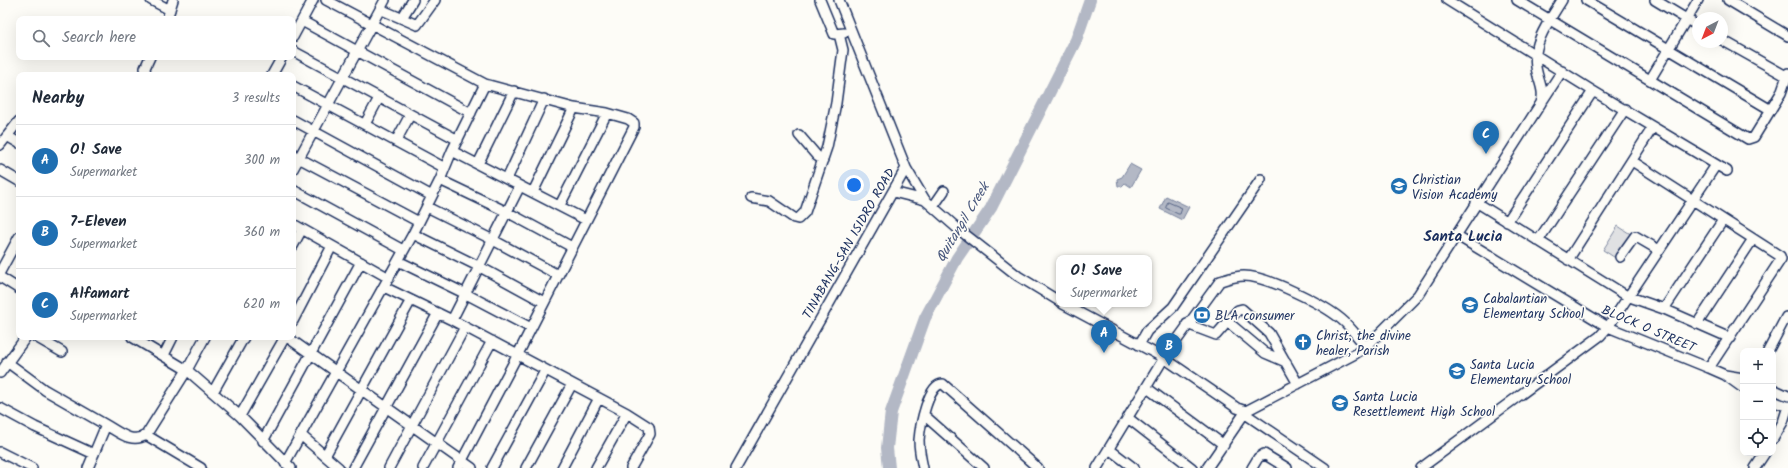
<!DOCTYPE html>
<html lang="en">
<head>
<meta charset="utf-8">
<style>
	body { margin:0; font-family:Kalam,sans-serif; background:#f2f2f3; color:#1f2937 }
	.controls { position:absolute; right:12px; bottom:12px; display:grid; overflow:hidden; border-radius:8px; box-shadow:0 4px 16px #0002 }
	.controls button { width:36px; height:36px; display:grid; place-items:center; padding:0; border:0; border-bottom:1px solid #e0e1e3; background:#fff; color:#1f2937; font:20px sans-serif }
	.compass { position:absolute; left:1692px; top:12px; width:36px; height:36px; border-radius:50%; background:#fff; box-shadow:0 4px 16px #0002; rotate:222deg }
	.you { position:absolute; left:854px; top:185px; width:14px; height:14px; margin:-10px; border:3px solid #fff; border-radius:50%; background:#1a73e8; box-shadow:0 0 0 6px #1a73e833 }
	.badge { display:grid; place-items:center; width:26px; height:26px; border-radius:50%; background:#1f6fb2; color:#fff; font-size:13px; font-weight:700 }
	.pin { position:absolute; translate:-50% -33px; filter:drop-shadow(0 1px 2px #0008) }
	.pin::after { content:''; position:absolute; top:21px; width:14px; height:12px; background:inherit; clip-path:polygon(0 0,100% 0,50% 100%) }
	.popup { position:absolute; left:1056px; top:255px; width:96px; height:52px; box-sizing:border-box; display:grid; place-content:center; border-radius:8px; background:#fff; filter:drop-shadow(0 1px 3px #0005); font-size:13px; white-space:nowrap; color:#747a83 }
	.popup b { font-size:15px; color:#1f2937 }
	.popup::after { content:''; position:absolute; left:50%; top:100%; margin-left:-8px; border:8px solid transparent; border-top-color:#fff }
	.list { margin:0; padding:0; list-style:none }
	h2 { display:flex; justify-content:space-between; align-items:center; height:52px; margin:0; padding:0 16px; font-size:17px }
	h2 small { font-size:13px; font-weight:400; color:#747a83 }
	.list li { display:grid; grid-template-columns:26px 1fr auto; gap:12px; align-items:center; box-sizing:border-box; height:72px; padding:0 16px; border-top:1px solid #e0e1e3 }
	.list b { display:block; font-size:15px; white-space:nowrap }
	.list p { margin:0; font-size:13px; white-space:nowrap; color:#747a83 }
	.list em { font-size:13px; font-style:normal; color:#747a83 }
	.icon { flex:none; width:22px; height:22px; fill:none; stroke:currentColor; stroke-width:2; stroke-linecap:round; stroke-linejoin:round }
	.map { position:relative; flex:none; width:1788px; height:468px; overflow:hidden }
	.search { position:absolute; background:#fff; box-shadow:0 4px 16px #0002; left:16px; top:16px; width:280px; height:44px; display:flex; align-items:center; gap:10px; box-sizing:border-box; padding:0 14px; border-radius:8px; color:#747a83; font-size:15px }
	.panel { position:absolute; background:#fff; box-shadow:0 4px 16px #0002; left:16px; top:72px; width:280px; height:268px; border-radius:8px }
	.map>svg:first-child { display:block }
	.green { fill:#e0e1e3; stroke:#7e88a0 }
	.water { fill:#b3b8c5; stroke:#76819c }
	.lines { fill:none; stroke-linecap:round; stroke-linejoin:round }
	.shore { stroke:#586687; stroke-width:1 }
	.river { stroke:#b3b8c5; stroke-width:12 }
	.minor-casing { stroke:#1b2f5e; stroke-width:12 }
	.minor { stroke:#fdfcf7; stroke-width:9 }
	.labels { text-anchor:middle; stroke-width:3.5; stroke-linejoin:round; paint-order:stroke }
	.poi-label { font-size:13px; fill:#1b2f5e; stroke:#fdfcf7; text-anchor:start }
	.street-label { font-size:13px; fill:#1b2f5e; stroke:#fdfcf7 }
	.water-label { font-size:14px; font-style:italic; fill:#49587d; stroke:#fdfcf7 }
	.quarter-label { font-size:15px; font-weight:bold; fill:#1b2f5e; stroke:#fdfcf7 }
</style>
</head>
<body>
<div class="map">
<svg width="1788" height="468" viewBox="0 0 1788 468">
	<rect width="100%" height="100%" fill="#fdfcf7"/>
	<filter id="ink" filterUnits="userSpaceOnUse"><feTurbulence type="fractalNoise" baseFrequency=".025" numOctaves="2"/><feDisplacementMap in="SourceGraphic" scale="8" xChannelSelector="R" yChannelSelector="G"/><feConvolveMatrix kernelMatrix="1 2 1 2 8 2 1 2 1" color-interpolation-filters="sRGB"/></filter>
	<g filter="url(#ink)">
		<path class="green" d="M1618 226 1632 235 1617 259 1603 250Z"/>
		<path class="water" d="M1130 164 1141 170 1131 187 1125 183 1122 186H1118L1117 179 1122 177Z
			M1166 196 1189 207 1182 220 1160 209Z"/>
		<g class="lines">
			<path class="shore" d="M1168 202 1182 208 1180 214H1178L1166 208Z"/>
			<path class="river" d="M889 468 887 448 891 412 925 318 957 258 991 208 1076 40 1090 0"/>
			<g class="minor-casing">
				<path id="minor" d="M151 0 170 10
					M326 0 485 84 574 108 607 113 628 119 634 123V127L517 356 458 468
					M820 0 834 34 844 33
					M1447 0 1593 91 1727 171
					M1517 0 1748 139 1754 137 1781 93 1788 73
					M1586 0 1771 110
					M1655 0 1698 26
					M1728 0 1788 36
					M380 9 417 25 435 0
					M402 18 413 0
					M167 19 173 0
					M302 21 471 113
					M293 37 313 0
					M1722 40 1786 76
					M293 51 458 140
					M146 75 145 68 150 57
					M272 75 282 57
					M1650 80 1698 0
					M293 86 445 168
					M1543 100 1562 71
					M293 120 432 196
					M365 124 379 98
					M799 135 817 156 823 160
					M7 136 19 143
					M396 141 410 115
					M0 145 19 121
					M452 151 586 220
					M293 155 419 222
					M1632 161 1780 256 1781 259 1779 262 1709 368
					M478 164 514 91
					M906 168 925 200 957 228 1018 276 1059 301
					M293 169 385 0
					M0 170 19 181
					M507 179 544 99
					M440 180 507 212 572 247
					M293 190 403 250
					M533 192 574 108
					M893 192 925 200
					M751 198 769 201 794 218 798 219 805 212 827 147 836 103 843 50 839 34
					M1476 202 1627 296 1664 309 1730 338
					M560 205 607 113
					M427 207 493 240 558 275
					M933 207 944 191
					M1507 222 1593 91
					M293 224 389 278
					M413 234 480 267 544 302
					M1456 235 1608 327 1709 368 1725 375 1743 388
					M1538 241 1625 109
					M293 246 302 229
					M1620 257 1635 236 1659 250
					M1568 260 1653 127
					M398 261 466 294 531 328
					M0 272 19 237
					M0 277 19 289
					M384 287 452 320 627 413 649 427 650 434 631 468
					M1063 304 1164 358 1237 408 1246 411 1355 354 1366 347 1418 295 1541 103C1545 90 1538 81 1536 67 1532 42 1550 20 1562 0
					M1664 309 1723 220
					M452 320 520 186
					M293 321 332 246
					M1228 322 1265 353 1286 362
					M1187 324 1216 335 1238 310 1242 309 1269 333 1298 384
					M1697 324 1753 239
					M36 337 62 352
					M132 337 187 370 240 416 291 468
					M287 337 472 468
					M1139 345 1147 331 1173 307 1261 179
					M1768 351 1786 317
					M164 355 173 337
					M7 362 45 390 106 425 88 468
					M0 373 26 337
					M1725 375 1743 378
					M1147 388 1224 445
					M1773 389 1788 396
					M213 392 244 337
					M1773 401 1788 407
					M0 408 35 427 94 454
					M1244 413 1325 468
					M924 415 984 468
					M240 416 285 337
					M1128 418 1192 468
					M106 425C120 433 132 444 146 435
					M302 436 339 468
					M1773 439 1783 422 1788 406
					M263 441 361 262
					M1109 449 1134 468
					M0 452 32 468
					M325 456 411 300
					M285 463 413 234 440 180 452 151 485 84
					M201 468 146 435 187 370 205 337
					M353 468 438 313
					M389 468 465 327
					M423 468 492 341
					M492 468 545 371
					M526 468 572 384
					M562 468 599 398
					M596 468 627 413
					M736 468 906 168 839 0
					M923 468C921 459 919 449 919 440 920 427 928 383 943 384L1038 468
					M1097 468 1164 358 1220 281C1227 279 1235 276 1244 276 1267 276 1323 304 1341 319 1351 327 1358 338 1366 347
					M1207 468 1246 411
					M1252 468 1258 458 1264 454 1287 468
					M1421 468 1600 336 1608 327 1716 165
					M1755 468 1765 453"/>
			</g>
			<use href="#minor" class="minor"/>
		</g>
	</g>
	<defs>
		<g id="school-disc" transform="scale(0.9)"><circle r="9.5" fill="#1f6fb2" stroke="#fdfcf7"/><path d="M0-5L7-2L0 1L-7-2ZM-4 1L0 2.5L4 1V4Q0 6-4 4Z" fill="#fff"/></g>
		<g id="bank-disc" transform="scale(0.9)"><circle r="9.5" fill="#1f6fb2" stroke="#fdfcf7"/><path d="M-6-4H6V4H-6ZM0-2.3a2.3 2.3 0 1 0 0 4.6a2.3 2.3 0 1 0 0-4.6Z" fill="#fff"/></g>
		<g id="church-disc" transform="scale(0.9)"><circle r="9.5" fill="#1f6fb2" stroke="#fdfcf7"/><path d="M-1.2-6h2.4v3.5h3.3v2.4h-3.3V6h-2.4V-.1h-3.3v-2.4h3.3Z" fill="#fff"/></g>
	</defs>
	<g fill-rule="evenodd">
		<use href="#school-disc" x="1399" y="186"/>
		<use href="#school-disc" x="1470" y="305"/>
		<use href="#bank-disc" x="1202" y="315"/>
		<use href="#church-disc" x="1303" y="342"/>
		<use href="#school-disc" x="1457" y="371"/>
		<use href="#school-disc" x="1340" y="403"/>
	</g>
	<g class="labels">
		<g class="poi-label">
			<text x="1412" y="184">Christian<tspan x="1412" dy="15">Vision Academy</tspan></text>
			<text x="1483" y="303">Cabalantian<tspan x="1483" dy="15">Elementary School</tspan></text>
			<text x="1215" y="320">BLA consumer</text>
			<text x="1316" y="340">Christ, the divine<tspan x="1316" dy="15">healer, Parish</tspan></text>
			<text x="1470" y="369">Santa Lucia<tspan x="1470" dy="15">Elementary School</tspan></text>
			<text x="1353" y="401">Santa Lucia<tspan x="1353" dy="15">Resettlement High School</tspan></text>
		</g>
		<g class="street-label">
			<text transform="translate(848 243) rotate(-60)" y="5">TINABANG-SAN ISIDRO ROAD</text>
			<text transform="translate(1649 328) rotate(23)" y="5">BLOCK O STREET</text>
		</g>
		<g class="water-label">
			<text transform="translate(962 222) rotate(-59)" y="5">Quitangil Creek</text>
		</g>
		<g class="quarter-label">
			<text x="1463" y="241">Santa Lucia</text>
		</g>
	</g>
</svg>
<div class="controls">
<button>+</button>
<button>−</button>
<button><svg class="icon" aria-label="locate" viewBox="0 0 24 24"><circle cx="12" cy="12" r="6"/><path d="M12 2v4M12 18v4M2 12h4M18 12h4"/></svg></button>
</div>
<svg class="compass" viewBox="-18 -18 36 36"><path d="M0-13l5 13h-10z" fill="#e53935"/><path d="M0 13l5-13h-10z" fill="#747a83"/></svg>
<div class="you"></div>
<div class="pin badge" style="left:1104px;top:353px">A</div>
<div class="popup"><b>O! Save</b>Supermarket</div>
<div class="pin badge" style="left:1169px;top:366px">B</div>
<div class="pin badge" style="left:1486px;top:154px">C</div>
<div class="search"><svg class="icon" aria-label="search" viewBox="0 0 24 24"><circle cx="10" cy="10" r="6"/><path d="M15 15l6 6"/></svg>Search here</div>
<section class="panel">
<h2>Nearby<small>3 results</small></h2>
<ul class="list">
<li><span class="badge">A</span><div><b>O! Save</b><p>Supermarket</p></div><em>300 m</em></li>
<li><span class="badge">B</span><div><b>7-Eleven</b><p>Supermarket</p></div><em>360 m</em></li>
<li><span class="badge">C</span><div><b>Alfamart</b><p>Supermarket</p></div><em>620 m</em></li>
</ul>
</section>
</div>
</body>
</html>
